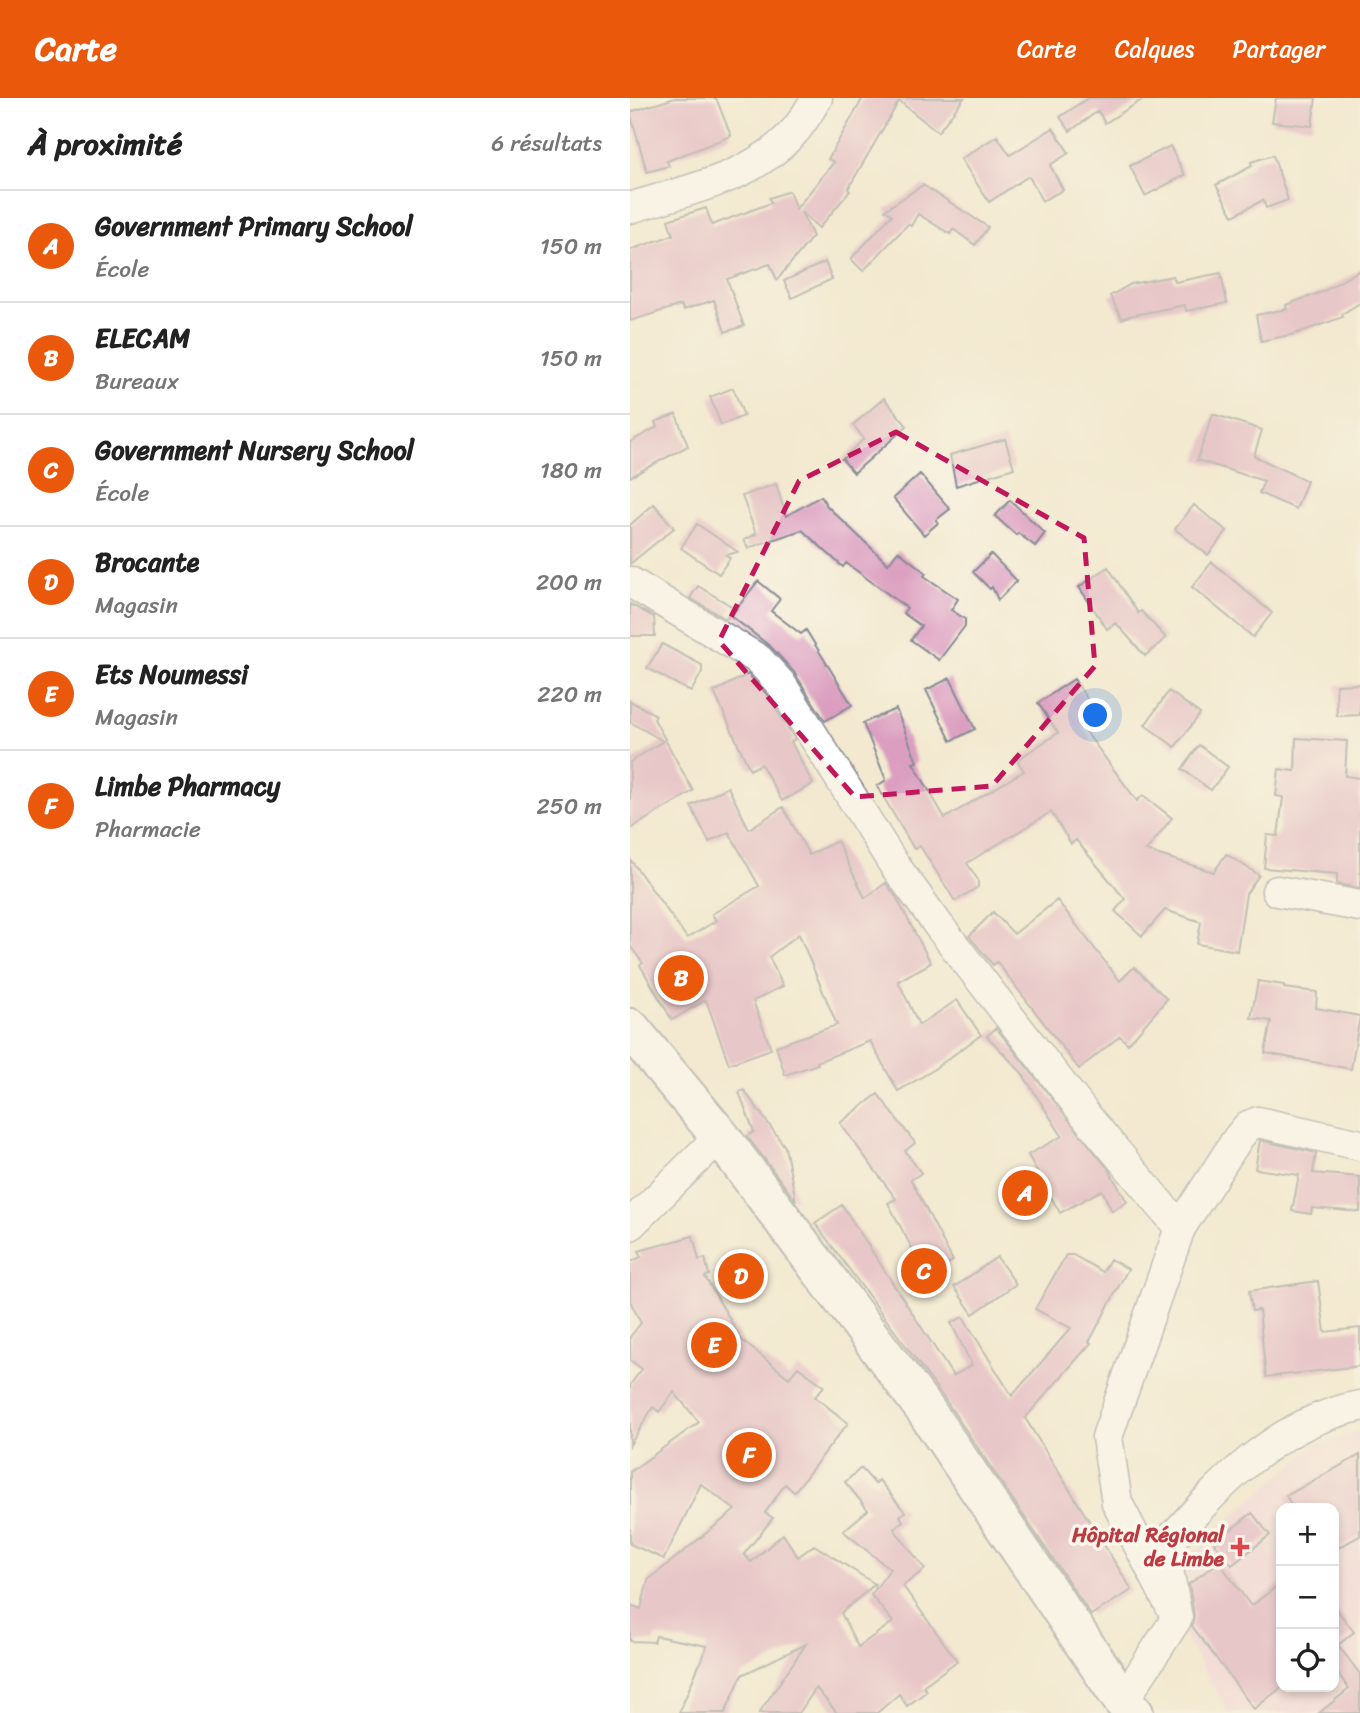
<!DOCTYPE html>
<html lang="fr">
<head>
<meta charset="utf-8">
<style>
	body { margin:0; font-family:Sriracha,sans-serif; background:#f6f6f6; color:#222 }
	.controls { position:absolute; right:21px; bottom:21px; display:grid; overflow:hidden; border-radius:14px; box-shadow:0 4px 10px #0003 }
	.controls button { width:63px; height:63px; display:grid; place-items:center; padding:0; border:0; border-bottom:2px solid #e0e0e0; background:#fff; color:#222; font:35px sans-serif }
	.you { position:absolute; left:466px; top:618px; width:24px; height:24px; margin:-18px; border:5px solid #fff; border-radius:50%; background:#1a73e8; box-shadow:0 0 0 10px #1a73e833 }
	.badge { display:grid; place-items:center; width:46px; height:46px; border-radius:50%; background:#ea580c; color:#fff; font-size:23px; font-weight:700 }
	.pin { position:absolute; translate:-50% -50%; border:4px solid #fff; box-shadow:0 2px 7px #0006 }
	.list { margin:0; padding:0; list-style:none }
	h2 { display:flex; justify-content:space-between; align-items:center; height:91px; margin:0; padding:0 28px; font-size:30px }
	h2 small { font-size:23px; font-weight:400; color:#767676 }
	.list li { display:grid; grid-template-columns:46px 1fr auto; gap:21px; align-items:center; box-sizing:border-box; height:112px; padding:0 28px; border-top:2px solid #e0e0e0 }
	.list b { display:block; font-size:26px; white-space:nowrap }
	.list p { margin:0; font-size:23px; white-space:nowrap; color:#767676 }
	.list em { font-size:23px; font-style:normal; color:#767676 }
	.icon { flex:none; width:38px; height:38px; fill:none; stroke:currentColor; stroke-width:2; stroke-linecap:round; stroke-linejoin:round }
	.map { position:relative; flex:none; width:730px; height:1615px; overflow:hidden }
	header { display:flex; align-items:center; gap:42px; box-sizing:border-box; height:98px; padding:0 35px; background:#ea580c; color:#fff }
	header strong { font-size:33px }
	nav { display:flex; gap:38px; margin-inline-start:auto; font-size:24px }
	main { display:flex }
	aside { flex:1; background:#fff }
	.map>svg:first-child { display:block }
	.built { fill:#f3cfde; fill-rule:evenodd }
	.building { fill:#dc9ec0 }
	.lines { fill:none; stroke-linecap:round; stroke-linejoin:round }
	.minor-casing { stroke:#878c97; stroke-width:33 }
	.highway-casing { stroke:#878c97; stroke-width:42 }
	.minor { stroke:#fff; stroke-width:30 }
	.highway { stroke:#fff; stroke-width:38 }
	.marked { fill:none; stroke:#c2185b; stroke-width:5; stroke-dasharray:14 9; stroke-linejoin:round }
	.health-dot { fill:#e0444e; stroke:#fbf7ec; stroke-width:2.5 }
	.labels { text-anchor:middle; stroke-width:7; stroke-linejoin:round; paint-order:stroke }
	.health-label { font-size:21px; font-weight:bold; fill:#be3a42; stroke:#fbf7ec; text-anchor:end }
</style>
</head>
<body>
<header>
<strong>Carte</strong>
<nav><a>Carte</a><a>Calques</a><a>Partager</a></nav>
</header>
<main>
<aside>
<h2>À proximité<small>6 résultats</small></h2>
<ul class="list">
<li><span class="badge">A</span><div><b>Government Primary School</b><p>École</p></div><em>150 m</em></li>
<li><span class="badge">B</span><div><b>ELECAM</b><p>Bureaux</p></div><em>150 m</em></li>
<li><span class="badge">C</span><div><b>Government Nursery School</b><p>École</p></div><em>180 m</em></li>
<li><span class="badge">D</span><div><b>Brocante</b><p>Magasin</p></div><em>200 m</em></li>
<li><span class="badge">E</span><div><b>Ets Noumessi</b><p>Magasin</p></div><em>220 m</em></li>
<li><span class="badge">F</span><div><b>Limbe Pharmacy</b><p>Pharmacie</p></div><em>250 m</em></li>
</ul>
</aside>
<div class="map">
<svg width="730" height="1615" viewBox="0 0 730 1615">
	<rect width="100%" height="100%" fill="#fbf7ec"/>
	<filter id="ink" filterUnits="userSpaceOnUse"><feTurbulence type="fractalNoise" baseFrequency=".0143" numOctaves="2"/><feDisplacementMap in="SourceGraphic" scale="14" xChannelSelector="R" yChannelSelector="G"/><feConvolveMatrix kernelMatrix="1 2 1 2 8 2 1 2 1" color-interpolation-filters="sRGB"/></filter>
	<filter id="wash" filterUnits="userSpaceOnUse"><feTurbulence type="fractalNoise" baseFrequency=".00686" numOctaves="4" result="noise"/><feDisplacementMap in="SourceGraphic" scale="28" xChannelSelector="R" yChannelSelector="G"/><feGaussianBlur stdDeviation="1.57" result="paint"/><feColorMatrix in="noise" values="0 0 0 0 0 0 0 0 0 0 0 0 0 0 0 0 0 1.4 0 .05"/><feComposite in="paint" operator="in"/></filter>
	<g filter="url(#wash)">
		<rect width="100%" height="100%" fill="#f3e9d0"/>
		<path class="built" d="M730 1333V1615H599L524 1487 685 1347ZM651 1410H704V1589H651Z"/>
		<g id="blocks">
			<path class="building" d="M45 0H86L101 38 37 63 39 68 17 74 0 14Z
				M233 0H334L308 34 269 3 218 91 220 93 189 130 171 114 183 138 147 182 140 166 97 181 114 228 95 234 84 202 53 212 51 207 0 223V152L43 137 38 122 76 110 82 127 141 105 139 100 159 93 166 111 204 64 198 61Z
				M458 0H515L475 25 468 13 440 33 430 19Z
				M646 0H686L682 28 642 24Z
				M423 30 439 55 420 67 433 92 412 103 400 80 397 79 359 104 331 61 367 38 380 57Z
				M540 48 555 77 515 98 500 68Z
				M643 57 658 102 636 110 633 102 603 118 586 87 622 68 621 64Z
				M293 87 358 129 345 147 323 131 320 136 288 116 281 128 278 126 233 173 221 161 262 117 255 112Z
				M195 164 202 181 162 200 154 183Z
				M730 172V205L712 216 713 219 665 236 631 243 626 217 657 211 656 207 692 194Z
				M591 175 597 205 556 213 555 207 499 218 492 221 480 198 501 186 543 178 545 184Z
				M103 290 114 318 91 327 80 299Z
				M254 300 277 328 224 375 212 361 234 341 223 327Z
				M46 316 58 348 0 379V344L27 329 25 324Z
				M583 316 632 332 624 358 677 383 666 411 629 395 634 383 567 362Z
				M375 341 384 370 326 388 320 357Z
				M290 376 320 411 306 422 308 425 294 437 263 400Z
				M146 386 156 418 191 398 197 408 258 466 268 453 296 475 294 478 328 501 321 512 335 521V528L309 562 281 542 291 528 273 515 277 510 216 465 213 469 172 432 118 450 114 442 126 436 112 398Z
				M380 402 415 435 405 448 388 435 386 437 365 418Z
				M24 406 44 430 0 466V427Z
				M564 407 597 433 578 457 545 431Z
				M67 426 108 454 96 457 100 460 89 476 51 450Z
				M361 456 387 483 368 502 362 489 360 491 343 474Z
				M582 464 642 515 623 539 562 489Z
				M478 469 508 515 511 513 536 540 515 558 486 525 477 531 449 489Z
				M128 483 150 501 141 513 171 536 176 532 222 607 195 623 164 574 141 549 101 518Z
				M68 488 103 509 96 521 60 500Z
				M0 506 24 519 25 538H0Z
				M32 546 72 567V574L61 594 17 570Z
				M118 576 137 597 165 641 161 644 183 686 152 703 131 666 120 672 84 594Z
				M320 580 345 631 321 643 296 592Z
				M444 581 469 619 453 630 507 703 513 697 542 720 516 753 584 774 596 756 629 777 616 796 607 853 567 846 571 824 535 812 512 838 485 813 495 801 446 742 441 746 421 714 337 765 348 782V789L325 803 290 748 284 751 247 688 256 682 233 625 266 611 287 664 283 665 315 720 394 673 387 662 428 635 408 605Z
				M730 586V617L707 618 706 587Z
				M539 593 570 616 545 649 515 627Z
				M0 603 26 617 24 621 63 693 0 731V664L33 643 0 624Z
				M666 640 717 643 715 678 730 680V790L707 786V776L634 770 637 737 648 738 653 699 646 698 649 671 665 673Z
				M569 647 598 669 581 692 552 671Z
				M98 689 119 731 153 709 179 757 207 743 235 800 256 785 266 799 301 865 268 883 289 927 327 902 351 937 300 974 268 993 240 943 187 964 188 966 155 977 146 948 207 927 169 836 139 859 153 888 123 903 141 951 99 966 76 902 42 922 10 867 13 865 0 848V761L57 840 86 823 82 816 129 788 99 734 79 744 61 708Z
				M427 802 490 883 504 869 537 901 498 946 490 938 449 971 367 864 363 867 339 838 363 814 384 836Z
				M628 883 654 887V890L687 894 686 910 730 918 721 971 635 955 641 923 621 920Z
				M366 930 479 1072 497 1104 482 1113 472 1092 430 1115 398 1057 432 1038 392 975 357 938Z
				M114 992 155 1049 166 1103 117 1038 124 1034 109 994Z
				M248 996 285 1045 275 1053 291 1075 281 1082 323 1163 296 1177 258 1105 266 1101 210 1025Z
				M630 1042 686 1055 683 1075 730 1079V1114L682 1110 681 1116 662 1113 669 1077 625 1071Z
				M212 1107 323 1278 342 1267 321 1225 333 1219 382 1298 441 1230 405 1211 436 1157H443L473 1174 480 1161 498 1171 459 1244 461 1245 395 1320 502 1492 461 1517 314 1300 185 1125Z
				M63 1138 69 1162 75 1160 79 1177 75 1179 109 1237 108 1239 159 1280 168 1269 194 1288 185 1299 218 1325 164 1394 155 1386 135 1415 143 1420 114 1456 121 1464 153 1436 168 1459 184 1447 245 1486 211 1515 228 1549 263 1524 241 1497 260 1471 213 1433 238 1412 215 1384 231 1370 245 1386 249 1382 275 1414 270 1418 273 1423 264 1431 295 1471 273 1488 327 1563 293 1588 297 1593 277 1608 269 1596 247 1615H207L186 1590 169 1615H129L176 1546 112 1577 95 1615H49L77 1548 26 1538 24 1544 0 1543V1507L11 1511 18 1482 105 1412 71 1386 34 1461 0 1446V1374L69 1324 44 1294 29 1314 23 1309 0 1347V1287L12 1271 0 1262V1239L11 1225 0 1203V1164L11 1159 9 1153Z
				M367 1159 386 1186 343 1216 324 1189Z
				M688 1183 695 1234 730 1230V1268L636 1279 629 1212 622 1213 619 1193Z
				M730 1357V1438L704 1452V1410H663L656 1398Z
				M622 1415 640 1437 602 1467 584 1445Z
				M589 1464 621 1508 651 1485V1590L624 1611 562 1528 564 1517 559 1486Z
				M704 1508 724 1534 708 1547 730 1576V1615H689L719 1591 704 1570Z"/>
		</g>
	</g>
	<g filter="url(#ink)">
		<use href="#blocks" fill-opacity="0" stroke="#878c97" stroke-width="2"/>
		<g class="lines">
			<g class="minor-casing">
				<path id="minor" d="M0 110C56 92 121 81 162 36 172 26 179 12 187 0
					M0 484 128 561 151 586 263 765 309 828 457 1019 550 1130
					M647 793 730 808
					M0 1127 90 1038
					M547 1520 487 1405 477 1339 550 1130 608 1040 618 1028 628 1024 730 1047
					M493 1603 547 1520 534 1449C589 1387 646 1324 730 1308"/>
			</g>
			<g class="highway-casing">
				<path id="highway" d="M0 930 90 1038 296 1313 493 1603 504 1615"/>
			</g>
			<use href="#minor" class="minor"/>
			<use href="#highway" class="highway"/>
		</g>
	</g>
	<path d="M0 0H730V1615H0ZM266 334 454 440 465 568 362 688 225 699 89 543 169 383Z" fill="#f3e9d0" fill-opacity=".55" fill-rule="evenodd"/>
	<path class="marked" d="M266 334 454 440 465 568 362 688 225 699 89 543 169 383Z"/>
	<path class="health-dot" d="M606.5 1438.5h7v7h7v7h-7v7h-7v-7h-7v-7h7z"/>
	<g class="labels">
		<g class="health-label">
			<text x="594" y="1444">Hôpital Régional<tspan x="594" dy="24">de Limbe</tspan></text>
		</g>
	</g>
</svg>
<div class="controls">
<button>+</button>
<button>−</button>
<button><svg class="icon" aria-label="locate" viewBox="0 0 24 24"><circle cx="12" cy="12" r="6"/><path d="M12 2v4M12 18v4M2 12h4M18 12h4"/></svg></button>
</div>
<div class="you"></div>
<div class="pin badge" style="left:395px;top:1095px">A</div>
<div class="pin badge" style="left:51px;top:880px">B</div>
<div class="pin badge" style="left:294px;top:1173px">C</div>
<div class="pin badge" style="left:111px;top:1178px">D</div>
<div class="pin badge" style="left:84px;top:1247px">E</div>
<div class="pin badge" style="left:119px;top:1357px">F</div>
</div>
</main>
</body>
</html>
